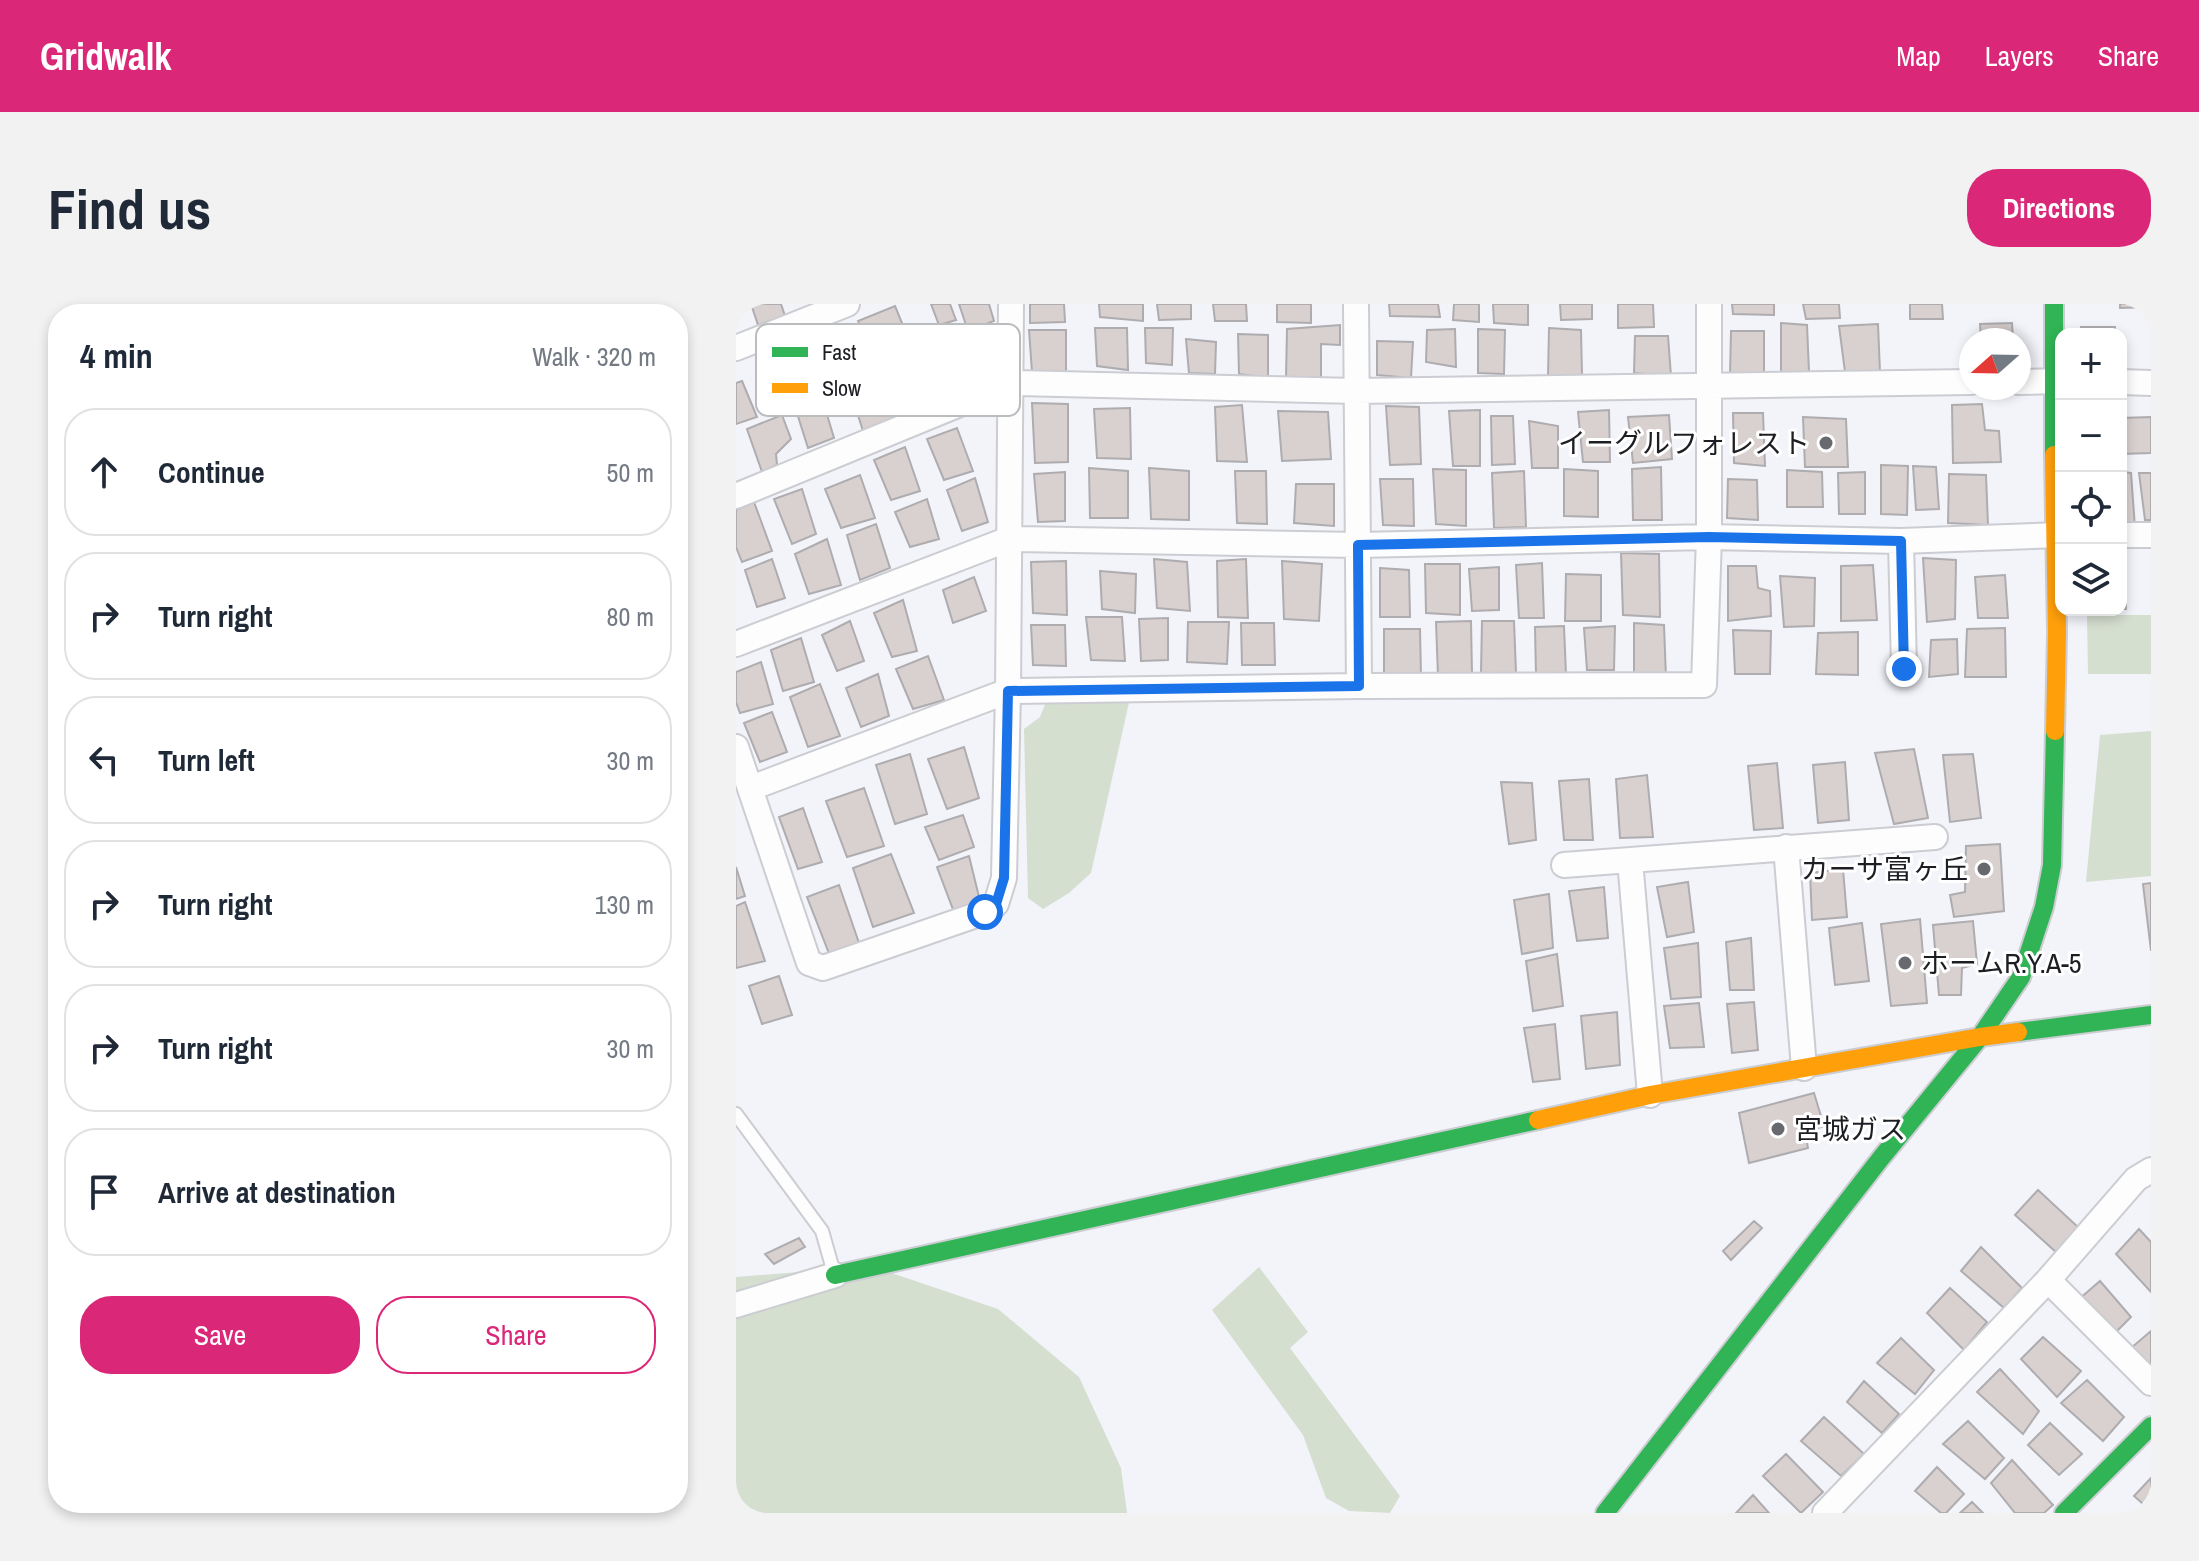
<!DOCTYPE html>
<html lang="en">
<head>
<meta charset="utf-8">
<style>
	body { margin:0; font-family:"Archivo Narrow","Noto Sans JP",sans-serif; background:#f2f2f3; color:#1f2937 }
	.controls { position:absolute; right:24px; top:24px; display:grid; overflow:hidden; border-radius:16px; box-shadow:0 4px 12px #0003 }
	.controls button { width:72px; height:72px; display:grid; place-items:center; padding:0; border:0; border-bottom:2px solid #e0e1e3; background:#fff; color:#1f2937; font:40px sans-serif }
	.compass { position:absolute; left:1223px; top:24px; width:72px; height:72px; border-radius:50%; background:#fff; box-shadow:0 4px 12px #0003; rotate:250deg }
	.stop { position:absolute; width:24px; height:24px; margin:-18px; border:6px solid #1a73e8; border-radius:50%; background:#fff }
	.stop.end { background:#1a73e8; border-color:#fff; box-shadow:0 2px 8px #0008 }
	.list { margin:0; padding:0; list-style:none }
	h2 { display:flex; justify-content:space-between; align-items:center; height:104px; margin:0; padding:0 32px; font-size:34px }
	h2 small { font-size:26px; font-weight:400; color:#747a83 }
	.list li { display:grid; grid-template-columns:52px 1fr auto; gap:24px; align-items:center; box-sizing:border-box; height:128px; margin:0 16px 16px; padding:0 16px; border:2px solid #e0e1e3; border-radius:32px }
	.list b { display:block; font-size:30px; white-space:nowrap }
	.list em { font-size:26px; font-style:normal; color:#747a83 }
	.actions { display:flex; gap:16px; padding:24px 32px }
	.actions a { flex:1; padding:18px 0; border:2px solid #db2777; border-radius:32px; text-align:center; font-size:28px; color:#db2777 }
	.actions .main { background:#db2777; color:#fff }
	.icon { flex:none; width:44px; height:44px; fill:none; stroke:currentColor; stroke-width:2; stroke-linecap:round; stroke-linejoin:round }
	.map { position:relative; flex:none; width:1415px; height:1209px; overflow:hidden; border-radius:32px }
	header { display:flex; align-items:center; gap:48px; box-sizing:border-box; height:112px; padding:0 40px; background:#db2777; color:#fff }
	header strong { font-size:38px }
	nav { display:flex; gap:44px; margin-inline-start:auto; font-size:28px }
	.intro { display:flex; align-items:center; justify-content:space-between; box-sizing:border-box; height:192px; padding:0 48px }
	h1 { margin:0; font-size:56px }
	.button { padding:20px 36px; border-radius:32px; background:#db2777; color:#fff; font-size:28px; font-weight:700 }
	main { display:flex; gap:48px; padding:0 48px }
	aside { flex:1; background:#fff; border-radius:32px; box-shadow:0 4px 12px #0003 }
	.map>svg:first-child { display:block }
	.green { fill:#d5dfd0 }
	.building { fill:#d9d1d0; stroke:#aeacaf; stroke-width:2 }
	.lines { fill:none; stroke-linecap:round; stroke-linejoin:round }
	.lane-casing { stroke:#cccdd2; stroke-width:16 }
	.street-casing { stroke:#cccdd2; stroke-width:28 }
	.fast-casing { stroke:#cccdd2; stroke-width:22 }
	.slow-casing { stroke:#cccdd2; stroke-width:22 }
	.lane { stroke:#fdfdfe; stroke-width:12 }
	.street { stroke:#fdfdfe; stroke-width:24 }
	.fast { stroke:#30b455; stroke-width:18 }
	.slow { stroke:#ff9f0a; stroke-width:18 }
	.route { stroke:#1a73e8; stroke-width:10 }
	.poi-dot { fill:#68696e; stroke:#fff; stroke-width:3 }
	.labels { text-anchor:middle; stroke-width:6; stroke-linejoin:round; paint-order:stroke }
	.poi-label { font-size:28px; fill:#1d1e23; stroke:#fff; text-anchor:end }
	.key { fill:#fff; stroke:#bbbcbd; stroke-width:2 }
	.key-label { font-size:22px; fill:#1d1e23 }
</style>
</head>
<body>
<header>
<strong>Gridwalk</strong>
<nav><a>Map</a><a>Layers</a><a>Share</a></nav>
</header>
<div class="intro"><h1>Find us</h1><a class="button">Directions</a></div>
<main>
<aside>
<h2>4 min<small>Walk · 320 m</small></h2>
<ul class="list">
<li><svg class="icon" aria-label="ahead" viewBox="0 0 24 24"><path d="M12 20V5M6 11l6-6 6 6"/></svg><div><b>Continue</b></div><em>50 m</em></li>
<li><svg class="icon" aria-label="right" viewBox="0 0 24 24"><path d="M7 20v-9h11M14 6l5 5-5 5"/></svg><div><b>Turn right</b></div><em>80 m</em></li>
<li><svg class="icon" aria-label="left" viewBox="0 0 24 24"><path d="M17 20v-9H6M10 6l-5 5 5 5"/></svg><div><b>Turn left</b></div><em>30 m</em></li>
<li><svg class="icon" aria-label="right" viewBox="0 0 24 24"><path d="M7 20v-9h11M14 6l5 5-5 5"/></svg><div><b>Turn right</b></div><em>130 m</em></li>
<li><svg class="icon" aria-label="right" viewBox="0 0 24 24"><path d="M7 20v-9h11M14 6l5 5-5 5"/></svg><div><b>Turn right</b></div><em>30 m</em></li>
<li><svg class="icon" aria-label="arrive" viewBox="0 0 24 24"><path d="M6 21V4h12l-3 4 3 4H6"/></svg><div><b>Arrive at destination</b></div></li>
</ul>
<div class="actions"><a class="main">Save</a><a>Share</a></div>
</aside>
<div class="map">
<svg width="1415" height="1209" viewBox="0 0 1415 1209">
	<rect width="100%" height="100%" fill="#f2f4fa"/>
	<path class="green" d="M1351 311H1415V370H1352Z
		M312 393 394 394 355 569 333 589 307 605 292 594 288 425 304 413Z
		M1415 427V572L1350 578 1364 431Z
		M135 962 262 1005 343 1073 385 1164 391 1209H0V973Z
		M523 963 572 1028 554 1044 664 1192 654 1209 613 1207 590 1194 567 1131 476 1006Z"/>
	<path class="building" d="M15 0H45L49 12 22 21Z
		M195 0H214L220 16 203 21Z
		M223 0H253L258 17 232 27Z
		M294 0H328L329 18 294 19Z
		M363 0H407V17L364 13Z
		M421 0H455V15L423 16Z
		M477 0H510L511 17H479Z
		M541 0H575V19L541 18Z
		M653 0H702L704 13 654 12Z
		M718 0H743V18L717 16Z
		M757 0H792V21L758 19Z
		M824 0H856V15L825 16Z
		M882 0H917L918 23 882 24Z
		M996 0H1038V11L997 10Z
		M1067 0H1103L1104 14 1070 15Z
		M1174 0H1206L1207 15H1174Z
		M1384 0H1415V3L1384 4Z
		M159 2 177 46 142 60 122 17Z
		M1045 19 1071 21 1073 68H1045Z
		M1276 19 1277 36H1245L1244 20Z
		M1142 20 1144 68H1109L1103 22Z
		M604 21V41L585 40V76L550 74 551 25Z
		M1345 23H1379V30H1345Z
		M359 24H391L392 66 361 62Z
		M409 24H437L436 61 410 59Z
		M813 24 845 26 846 71 812 72Z
		M719 25 720 63 690 58 691 26Z
		M742 25 769 26 768 70 742 69Z
		M293 26H330V69L296 68Z
		M995 27H1028V70L994 71Z
		M502 30 532 31V74L503 70Z
		M899 32H932L935 72 898 69Z
		M450 35 480 38 479 70 453 69Z
		M641 37 677 38 675 74 641 71Z
		M147 74 162 114 127 127 114 86Z
		M6 77 21 113 0 120V79Z
		M86 94 98 134 72 144 60 106Z
		M296 99 332 100V158L299 159Z
		M1246 100 1249 126 1263 127 1265 158 1217 159 1216 101Z
		M506 101 511 158 481 157 479 103Z
		M650 102 683 103 685 160 654 161Z
		M394 104 395 155 361 154 358 105Z
		M744 106V162H717L713 107Z
		M873 106 874 158H847L842 108Z
		M542 107 592 108 595 155 546 157Z
		M997 109H1027L1029 162 998 159Z
		M46 111 55 135 40 150 41 161 26 168 11 125Z
		M933 111 936 155 897 159 892 113Z
		M755 112H777L779 160 756 161Z
		M1067 113 1110 115 1112 163H1069Z
		M1415 113V149L1385 150V114Z
		M793 117 822 122V164H796Z
		M221 124 237 167 208 176 191 135Z
		M169 143 184 187 155 196 138 156Z
		M1145 161 1172 162 1171 211 1145 210Z
		M1177 162 1200 163 1203 205 1180 206Z
		M925 163 926 216H897L896 165Z
		M353 164 392 167V214H354Z
		M413 164 453 167V216L415 215Z
		M697 165 730 166V222L700 220Z
		M828 165 862 167V213L828 212Z
		M1051 166 1086 168 1087 203H1051Z
		M499 167H530L531 220 501 219Z
		M788 167 790 223 758 224 756 169Z
		M329 168V217L302 218 298 170Z
		M1129 168V210H1103L1102 169Z
		M1385 168 1395 169 1399 224H1385Z
		M1403 169H1415V216H1409Z
		M1213 170 1250 171 1252 221 1212 219Z
		M124 171 139 214 105 224 89 185Z
		M239 174 252 218 226 227 211 186Z
		M644 175H677L678 222 647 221Z
		M992 175 1021 176 1022 216 991 214Z
		M560 180H598V222L558 219Z
		M66 185 80 230 56 240 38 195Z
		M191 195 203 235 174 243 159 208Z
		M18 198 36 247 6 258 0 243V206Z
		M140 220 154 264 124 276 111 231Z
		M91 235 105 281 73 290 59 250Z
		M885 249 923 250 924 313 887 311Z
		M1385 251H1389L1390 305H1385Z
		M1187 254 1220 256 1219 315 1191 318Z
		M36 255 49 294 21 303 9 266Z
		M418 255 451 258 454 307 421 304Z
		M510 255 512 314 482 313 481 257Z
		M330 257 331 311 297 309 295 258Z
		M546 257 586 260 583 317 548 315Z
		M806 259 808 314H783L780 261Z
		M689 260H724V311L690 309Z
		M1137 261 1141 316 1105 317V262Z
		M992 262H1020L1022 284 1034 287 1035 312 992 317Z
		M763 263V306L736 307 733 265Z
		M644 264 673 266 674 313H644Z
		M364 267 400 270 399 309 366 305Z
		M830 270 865 271V317H829Z
		M1269 271 1272 314H1242L1239 273Z
		M1044 272 1079 274 1078 322 1048 323Z
		M238 273 250 307 217 319 207 286Z
		M167 296 181 347 156 353 138 309Z
		M350 313H386L389 357 355 356Z
		M432 314V356L405 357 403 315Z
		M114 317 128 357 101 367 86 331Z
		M735 317 736 370 702 372 700 318Z
		M746 317H778L780 369H745Z
		M452 318H493L491 360 451 358Z
		M505 319H538L539 361H506Z
		M898 319 928 321 930 374 898 372Z
		M295 321H329L330 362 297 361Z
		M828 322 830 371H800L799 323Z
		M879 322 878 366H851L848 324Z
		M1269 324 1270 373H1229L1231 325Z
		M648 325H684L685 373 648 369Z
		M997 326 1035 327 1034 370H999Z
		M1122 328V371L1080 370 1082 329Z
		M65 334 78 378 47 387 35 346Z
		M1221 335 1222 370 1193 373 1195 336Z
		M192 352 208 396 177 405 160 365Z
		M25 358 37 400 4 409 0 398V368Z
		M142 370 153 412 125 423 110 384Z
		M84 380 104 432 72 443 54 393Z
		M36 408 51 448 24 458 8 419Z
		M228 443 243 494 211 505 192 455Z
		M1178 445 1192 514 1158 520 1139 449Z
		M174 450 191 510 159 520 140 461Z
		M1237 450 1245 514 1214 518 1207 451Z
		M1109 458 1113 516 1082 519 1077 461Z
		M1041 459 1047 524 1018 526 1012 462Z
		M911 471 917 533 884 534 880 475Z
		M853 475 857 536H828L823 477Z
		M765 478 796 479 800 536 773 540Z
		M128 484 148 542 111 553 90 497Z
		M67 504 86 558 62 565 43 513Z
		M227 511 238 543 203 556 189 523Z
		M1264 540 1268 607 1218 613 1214 591 1229 588 1230 542Z
		M155 550 178 609 137 623 117 564Z
		M233 552 245 601 218 608 201 563Z
		M0 563 9 592 0 595Z
		M1107 565 1111 613 1076 616 1074 569Z
		M952 578 958 628 931 633 921 583Z
		M1415 579V647L1407 580Z
		M103 581 123 639 94 652 71 593Z
		M868 583 872 634 841 637 833 587Z
		M813 590 817 644 786 650 778 596Z
		M9 598 29 657 0 664V602Z
		M1184 615 1191 699 1155 702 1145 620Z
		M1237 617 1241 660 1226 664 1225 691H1203L1197 621Z
		M1126 619 1133 677 1099 681 1093 624Z
		M1015 634 1018 686H994L990 638Z
		M962 639 965 693 935 695 928 644Z
		M821 650 827 702 797 707 790 657Z
		M43 672 56 711 26 720 13 682Z
		M1018 698 1022 746 996 749 991 700Z
		M963 699 968 743 934 744 928 702Z
		M881 708 884 761 850 765 845 712Z
		M819 720 824 775 797 778 788 724Z
		M1078 789 1088 822 1069 828 1072 844 1013 859 1003 809Z
		M1302 886 1343 924 1321 949 1279 911Z
		M1018 917 1026 924 995 956 987 947Z
		M1403 925 1415 938V988L1380 950Z
		M63 934 69 943 38 960 29 950Z
		M1245 943 1286 984 1268 1004 1225 967Z
		M1364 977 1395 1013 1377 1031 1342 996Z
		M1214 984 1251 1018 1228 1046 1191 1009Z
		M1415 1027V1066L1395 1044Z
		M1307 1033 1345 1067 1321 1093 1285 1055Z
		M1165 1034 1198 1066 1179 1090 1141 1059Z
		M1264 1065 1303 1107 1287 1130 1241 1088Z
		M1351 1076 1388 1113 1367 1137 1325 1099Z
		M1128 1077 1163 1110 1146 1129 1111 1098Z
		M1088 1113 1128 1150 1105 1172 1065 1137Z
		M1232 1117 1268 1154 1249 1175 1207 1140Z
		M1314 1119 1346 1150 1323 1171 1292 1141Z
		M1050 1150 1087 1188 1065 1209 1027 1172Z
		M1276 1156 1317 1201 1308 1209H1279L1255 1179Z
		M1201 1163 1228 1190 1210 1209H1205L1179 1187Z
		M1415 1174V1207L1398 1192Z
		M1017 1191 1033 1209H1000Z
		M1236 1198 1247 1209H1224Z"/>
	<g class="lines">
		<g class="lane-casing">
			<path id="lane" d="M0 810 86 927 98 969"/>
		</g>
		<g class="street-casing">
			<path id="street" d="M620 0 623 382
				M0 44 111 0
				M1283 78 1325 77
				M1385 78 1415 79
				M0 192 275 79 621 87 1235 78
				M1385 231H1415
				M1165 237 1168 365
				M0 340 273 235 622 241 973 233 1165 237 1325 231
				M0 443 73 659 87 664 249 608 260 600 268 574 272 387 275 0
				M15 484 272 387 623 382 968 381 973 233V0
				M1050 543 1068 764
				M894 556 914 791
				M828 561 1199 533
				M1312 976 1415 1079
				M0 1001 99 971
				M1089 1209 1312 976 1400 875 1415 866"/>
		</g>
		<g class="fast-casing">
			<path id="fast" d="M1318 0V151
				M1282 728 1415 711
				M99 971 802 816
				M869 1209 1145 854 1244 733 1285 673 1308 603 1316 561 1319 427
				M1328 1209 1415 1122"/>
		</g>
		<g class="slow-casing">
			<path id="slow" d="M1318 151 1321 328 1319 427
				M802 816 914 791 1244 733 1282 728"/>
		</g>
		<use href="#lane" class="lane"/>
		<use href="#street" class="street"/>
		<use href="#fast" class="fast"/>
		<use href="#slow" class="slow"/>
	</g>
	<g class="lines">
		<path class="route" d="M249 608 260 600 268 574 272 387 623 382 622 241 973 233 1165 237 1168 365"/>
	</g>
	<g class="poi-dot">
		<circle cx="1090" cy="139" r="8"/>
		<circle cx="1248" cy="565" r="8"/>
		<circle cx="1169" cy="659" r="8"/>
		<circle cx="1042" cy="825" r="8"/>
	</g>
	<g class="labels">
		<g class="poi-label">
			<text x="1074" y="149">イーグルフォレスト</text>
			<text x="1232" y="575">カーサ富ヶ丘</text>
			<text x="1185" y="669" text-anchor="start">ホームR.Y.A-5</text>
			<text x="1058" y="835" text-anchor="start">宮城ガス</text>
		</g>
	</g>
	<rect x="20" y="20" width="264" height="92" rx="12" class="key"/>
	<rect x="36" y="43" width="36" height="10" fill="#30b455"/>
	<rect x="36" y="79" width="36" height="10" fill="#ff9f0a"/>
	<g class="key-label">
		<text x="86" y="56">Fast</text>
		<text x="86" y="92">Slow</text>
	</g>
</svg>
<div class="controls">
<button>+</button>
<button>−</button>
<button><svg class="icon" aria-label="locate" viewBox="0 0 24 24"><circle cx="12" cy="12" r="6"/><path d="M12 2v4M12 18v4M2 12h4M18 12h4"/></svg></button>
<button><svg class="icon" aria-label="layers" viewBox="0 0 24 24"><path d="M12 4l9 5-9 5-9-5zM3 14l9 5 9-5"/></svg></button>
</div>
<svg class="compass" viewBox="-18 -18 36 36"><path d="M0-13l5 13h-10z" fill="#e53935"/><path d="M0 13l5-13h-10z" fill="#747a83"/></svg>
<div class="stop" style="left:249px;top:608px"></div>
<div class="stop end" style="left:1168px;top:365px"></div>
</div>
</main>
</body>
</html>
